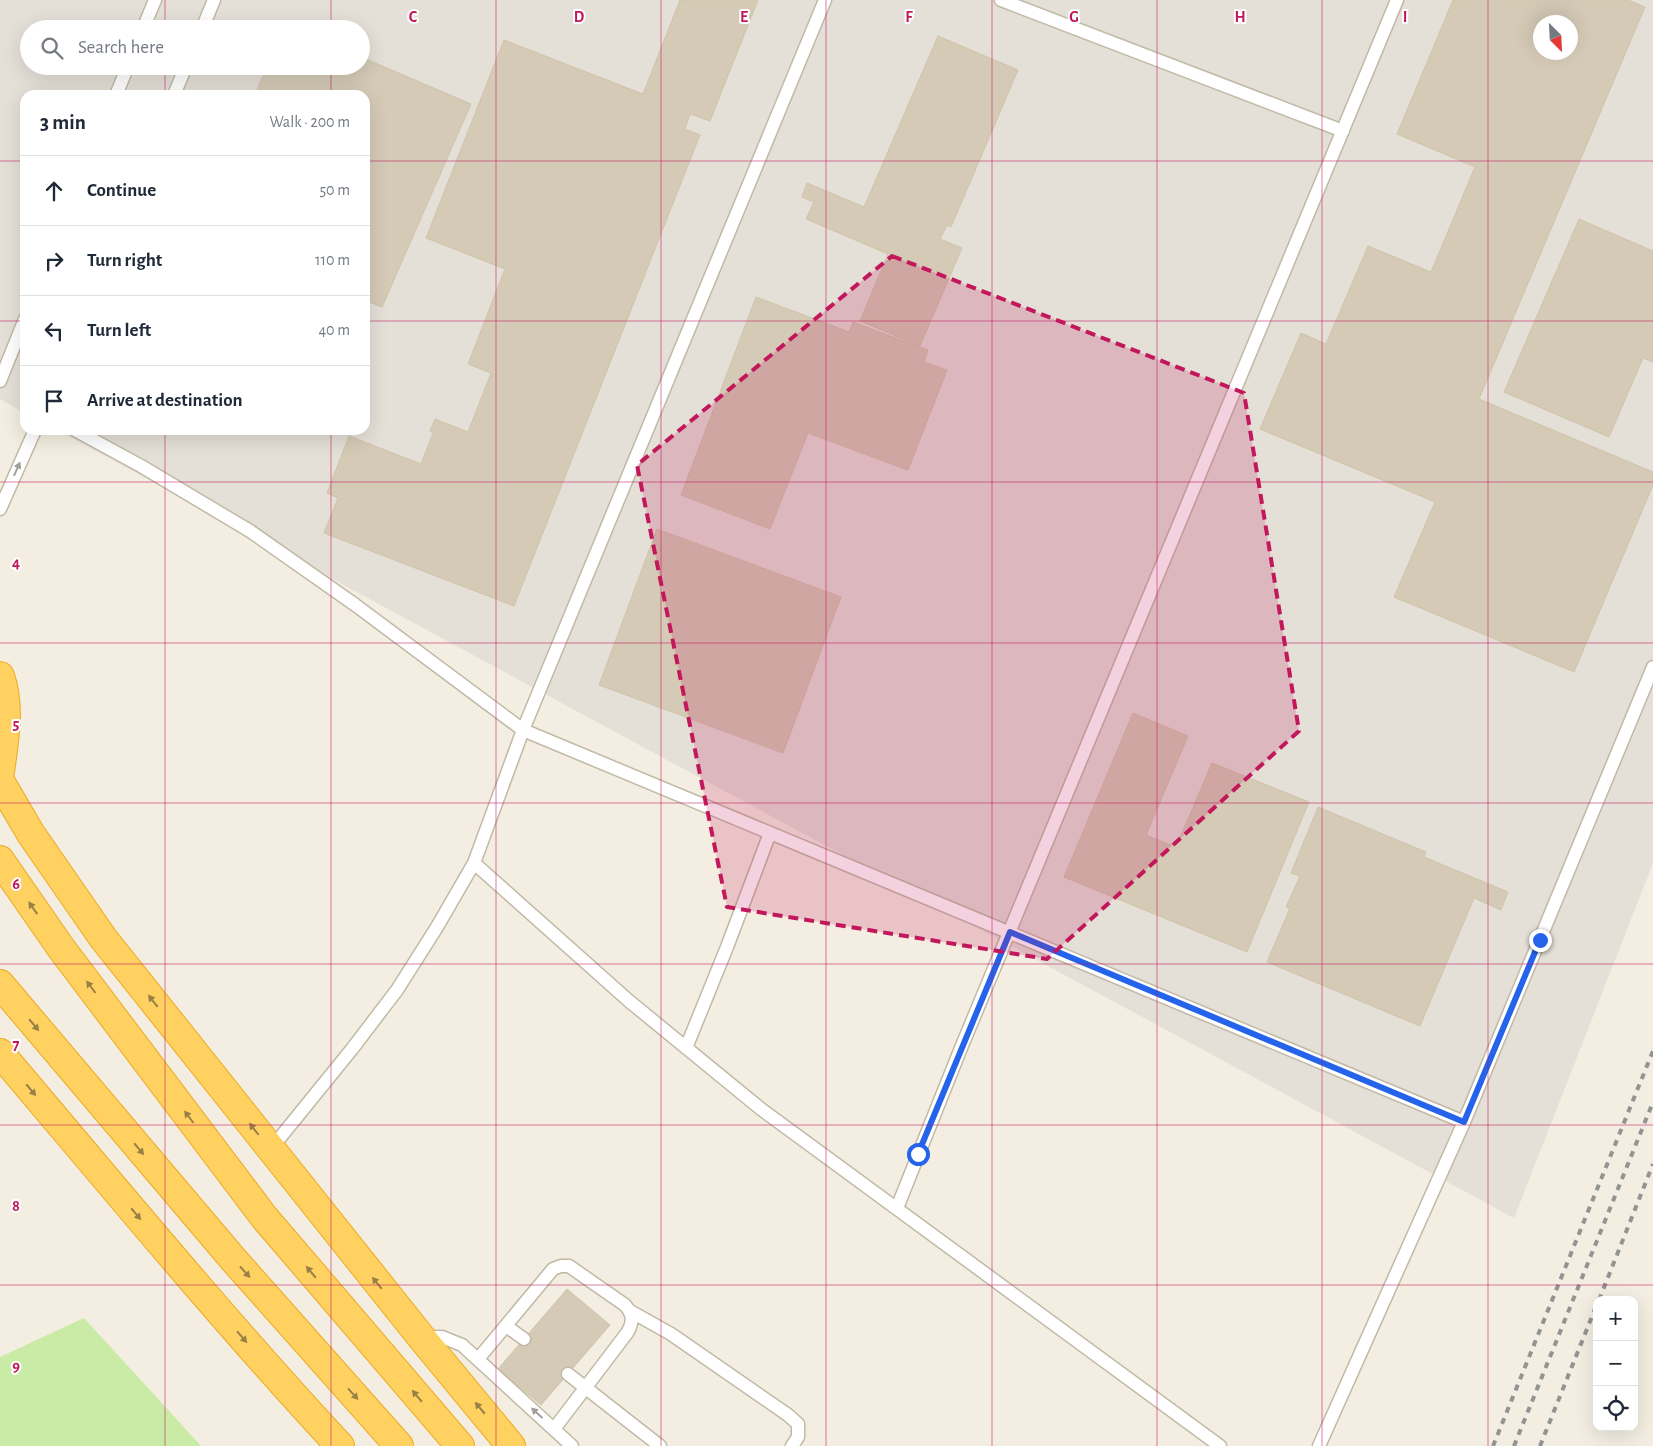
<!DOCTYPE html>
<html lang="en">
<head>
<meta charset="utf-8">
<style>
	body { margin:0; font-family:"Alegreya Sans",sans-serif; background:#f2f2f3; color:#1f2937 }
	.controls { position:absolute; right:15px; bottom:15px; display:grid; overflow:hidden; border-radius:10px; box-shadow:0 5px 20px #0002 }
	.controls button { width:45px; height:45px; display:grid; place-items:center; padding:0; border:0; border-bottom:1px solid #e0e1e3; background:#fff; color:#1f2937; font:25px sans-serif }
	.compass { position:absolute; left:1533px; top:15px; width:45px; height:45px; border-radius:50%; background:#fff; box-shadow:0 5px 20px #0002; rotate:156deg }
	.stop { position:absolute; width:15px; height:15px; margin:-11px; border:4px solid #2563eb; border-radius:50%; background:#fff }
	.stop.end { background:#2563eb; border-color:#fff; box-shadow:0 1px 5px #0008 }
	.list { margin:0; padding:0; list-style:none }
	h2 { display:flex; justify-content:space-between; align-items:center; height:65px; margin:0; padding:0 20px; font-size:21px }
	h2 small { font-size:16px; font-weight:400; color:#747a83 }
	.list li { display:grid; grid-template-columns:32px 1fr auto; gap:15px; align-items:center; box-sizing:border-box; height:70px; padding:0 20px; border-top:1px solid #e0e1e3 }
	.list b { display:block; font-size:19px; white-space:nowrap }
	.list em { font-size:16px; font-style:normal; color:#747a83 }
	.icon { flex:none; width:28px; height:28px; fill:none; stroke:currentColor; stroke-width:2; stroke-linecap:round; stroke-linejoin:round }
	.map { position:relative; flex:none; width:1653px; height:1446px; overflow:hidden }
	.search { position:absolute; background:#fff; box-shadow:0 5px 20px #0002; left:20px; top:20px; width:350px; height:55px; display:flex; align-items:center; gap:12px; box-sizing:border-box; padding:0 18px; border-radius:28px; color:#747a83; font-size:19px }
	.panel { position:absolute; background:#fff; box-shadow:0 5px 20px #0002; left:20px; top:90px; width:350px; height:345px; border-radius:15px }
	.map>svg:first-child { display:block }
	.industrial { fill:#e4dfd7; fill-rule:evenodd }
	.green { fill:#c9eba5 }
	.building { fill:#d4cab6; stroke:#d0c3a8; fill-rule:evenodd }
	.lines { fill:none; stroke-linecap:round; stroke-linejoin:round }
	.lane-casing { stroke:#c1b9a6; stroke-width:15 }
	.highway-casing { stroke:#ebaa22; stroke-width:30 }
	.lane { stroke:#fff; stroke-width:12 }
	.highway { stroke:#ffd160; stroke-width:28 }
	.rail { stroke:#939393; stroke-width:4; stroke-dasharray:6 6; stroke-linecap:butt }
	.oneway { fill:#a29e98 }
	.oneway2 { fill:#988047 }
	.route { stroke:#2563eb; stroke-width:6 }
	.marked { fill:#c2185b; fill-opacity:0.2; stroke:#c2185b; stroke-width:4; stroke-dasharray:10 6; stroke-linejoin:round }
	.grid { fill:none; stroke:#c2185b; stroke-width:1; stroke-opacity:0.55 }
	.grid-label { font-size:16px; text-anchor:middle; font-weight:bold; fill:#c2185b; stroke:#fff; stroke-width:4; stroke-linejoin:round; paint-order:stroke }
</style>
</head>
<body>
<div class="map">
<svg width="1653" height="1446" viewBox="0 0 1653 1446">
	<rect width="100%" height="100%" fill="#f3eee1"/>
	<path class="industrial" d="M0 0H1653V863L1514 1218 57 430H365V95H25V413L0 399ZM1540 22H1570V52H1540ZM29 29H361V66H29Z"/>
	<path class="green" d="M84 1318 201 1446H0V1357Z"/>
	<path class="building" d="M680 0H758L710 121 690 114 685 129 700 135 514 606 324 533 338 498 327 493 349 436 421 464 433 433 430 431 435 419 468 432 491 373 468 364 505 269 426 238 504 40 643 94Z
		M1453 0H1628L1645 7 1479 399 1653 472V485L1574 672 1394 597 1435 502 1260 429 1301 333 1326 344 1368 246 1431 272 1475 167 1397 134ZM1540 22H1570V52H1540Z
		M286 24 297 29H283Z
		M938 36 1018 70 951 227 947 225 940 239 962 248 920 346 860 321 888 254 806 219 814 202 802 197 807 183 864 207Z
		M361 57 471 104 382 307 365 300V95H255L267 66H361Z
		M1579 219 1653 251V362L1643 358 1609 437 1504 392Z
		M756 297 849 332 853 322 928 350 924 362 947 370 908 470 808 433 770 529 681 495Z
		M657 529 841 597 783 753 599 685Z
		M1133 713 1188 736 1146 835 1176 847 1212 763 1309 802 1247 952 1064 877Z
		M1318 807 1426 852 1424 857 1508 892 1501 910 1474 898 1420 1026 1267 962 1290 908 1286 907 1300 876 1291 873Z
		M567 1289 610 1325 541 1405 498 1369Z"/>
	<g class="lines">
		<g class="lane-casing">
			<path id="lane" d="M1001 0 1343 131
				M143 29 155 0
				M202 29 214 0
				M116 95 128 66
				M174 95 186 66
				M0 381 25 319
				M75 430 141 466 250 531 354 604 523 730 1464 1122
				M0 509 35 430
				M474 863 629 1001 761 1109 1220 1446
				M686 1048 727 947 770 833
				M270 1150 352 1049 397 990 437 927 474 863 523 730 825 0
				M897 1208 961 1048 1397 0
				M630 1311 671 1334 788 1415 798 1424V1437L792 1446
				M506 1326 524 1339
				M423 1337H442L462 1345 572 1446
				M478 1359 553 1269 561 1266H569L625 1305C633 1314 634 1322 627 1333L554 1429
				M568 1374 660 1446
				M1319 1446 1464 1122 1653 667"/>
		</g>
		<g class="highway-casing">
			<path id="highway" d="M0 676C11 707 4 741 0 772
				M0 781 31 834 103 938 421 1337 511 1446
				M0 860 61 948 264 1217 460 1446
				M0 984 233 1259 399 1446
				M0 1053C112 1185 222 1319 340 1446"/>
		</g>
		<use href="#lane" class="lane"/>
		<use href="#highway" class="highway"/>
		<path class="rail" d="M1599 1300 1653 1164
			M1493 1446 1653 1051
			M1514 1446 1653 1102
			M1540 1446 1597 1304"/>
	</g>
	<defs><path id="oneway-solid" d="M-6-.8H1V-3.2L6.5 0L1 3.2V.8H-6Z" transform="scale(1.25)"/></defs>
	<g class="oneway">
		<use href="#oneway-solid" transform="translate(17 469) rotate(-66)"/>
		<use href="#oneway-solid" transform="translate(537 1413) rotate(-138)"/>
	</g>
	<g class="oneway2">
		<use href="#oneway-solid" transform="translate(33 908) rotate(-125)"/>
		<use href="#oneway-solid" transform="translate(91 987) rotate(-127)"/>
		<use href="#oneway-solid" transform="translate(153 1001) rotate(-128)"/>
		<use href="#oneway-solid" transform="translate(34 1025) rotate(50)"/>
		<use href="#oneway-solid" transform="translate(31 1090) rotate(50)"/>
		<use href="#oneway-solid" transform="translate(189 1117) rotate(-127)"/>
		<use href="#oneway-solid" transform="translate(254 1129) rotate(-128)"/>
		<use href="#oneway-solid" transform="translate(139 1149) rotate(50)"/>
		<use href="#oneway-solid" transform="translate(136 1214) rotate(50)"/>
		<use href="#oneway-solid" transform="translate(245 1272) rotate(48)"/>
		<use href="#oneway-solid" transform="translate(311 1272) rotate(-130)"/>
		<use href="#oneway-solid" transform="translate(377 1283) rotate(-129)"/>
		<use href="#oneway-solid" transform="translate(242 1337) rotate(49)"/>
		<use href="#oneway-solid" transform="translate(353 1394) rotate(48)"/>
		<use href="#oneway-solid" transform="translate(417 1396) rotate(-130)"/>
		<use href="#oneway-solid" transform="translate(480 1408) rotate(-130)"/>
	</g>
	<g class="lines">
		<path class="route" d="M918 1154 1010 932 1464 1122 1540 940"/>
	</g>
	<path class="marked" d="M892 256 1244 393 1299 731 1047 959 727 907 637 465Z"/>
	<path class="grid" d="M165 0V29M331 0V29M496 0V1446M661 0V1446M826 0V1446M992 0V1446M1157 0V1446M1322 0V1446M1488 0V1446M165 66V95M331 66V95M0 161H25M365 161H1653M0 321H25M365 321H1653M165 430V1446M331 430V1446M0 482H1653M0 643H1653M0 803H1653M0 964H1653M0 1125H1653M0 1285H1653"/>
	<g class="grid-label">
		<text x="413" y="22">C</text>
		<text x="579" y="22">D</text>
		<text x="744" y="22">E</text>
		<text x="909" y="22">F</text>
		<text x="1074" y="22">G</text>
		<text x="1240" y="22">H</text>
		<text x="1405" y="22">I</text>
		<text x="16" y="568">4</text>
		<text x="16" y="729">5</text>
		<text x="16" y="889">6</text>
		<text x="16" y="1050">7</text>
		<text x="16" y="1211">8</text>
		<text x="16" y="1371">9</text>
	</g>
</svg>
<div class="controls">
<button>+</button>
<button>−</button>
<button><svg class="icon" aria-label="locate" viewBox="0 0 24 24"><circle cx="12" cy="12" r="6"/><path d="M12 2v4M12 18v4M2 12h4M18 12h4"/></svg></button>
</div>
<svg class="compass" viewBox="-18 -18 36 36"><path d="M0-13l5 13h-10z" fill="#e53935"/><path d="M0 13l5-13h-10z" fill="#747a83"/></svg>
<div class="stop" style="left:918px;top:1154px"></div>
<div class="stop end" style="left:1540px;top:940px"></div>
<div class="search"><svg class="icon" aria-label="search" viewBox="0 0 24 24"><circle cx="10" cy="10" r="6"/><path d="M15 15l6 6"/></svg>Search here</div>
<section class="panel">
<h2>3 min<small>Walk · 200 m</small></h2>
<ul class="list">
<li><svg class="icon" aria-label="ahead" viewBox="0 0 24 24"><path d="M12 20V5M6 11l6-6 6 6"/></svg><div><b>Continue</b></div><em>50 m</em></li>
<li><svg class="icon" aria-label="right" viewBox="0 0 24 24"><path d="M7 20v-9h11M14 6l5 5-5 5"/></svg><div><b>Turn right</b></div><em>110 m</em></li>
<li><svg class="icon" aria-label="left" viewBox="0 0 24 24"><path d="M17 20v-9H6M10 6l-5 5 5 5"/></svg><div><b>Turn left</b></div><em>40 m</em></li>
<li><svg class="icon" aria-label="arrive" viewBox="0 0 24 24"><path d="M6 21V4h12l-3 4 3 4H6"/></svg><div><b>Arrive at destination</b></div></li>
</ul>
</section>
</div>
</body>
</html>
